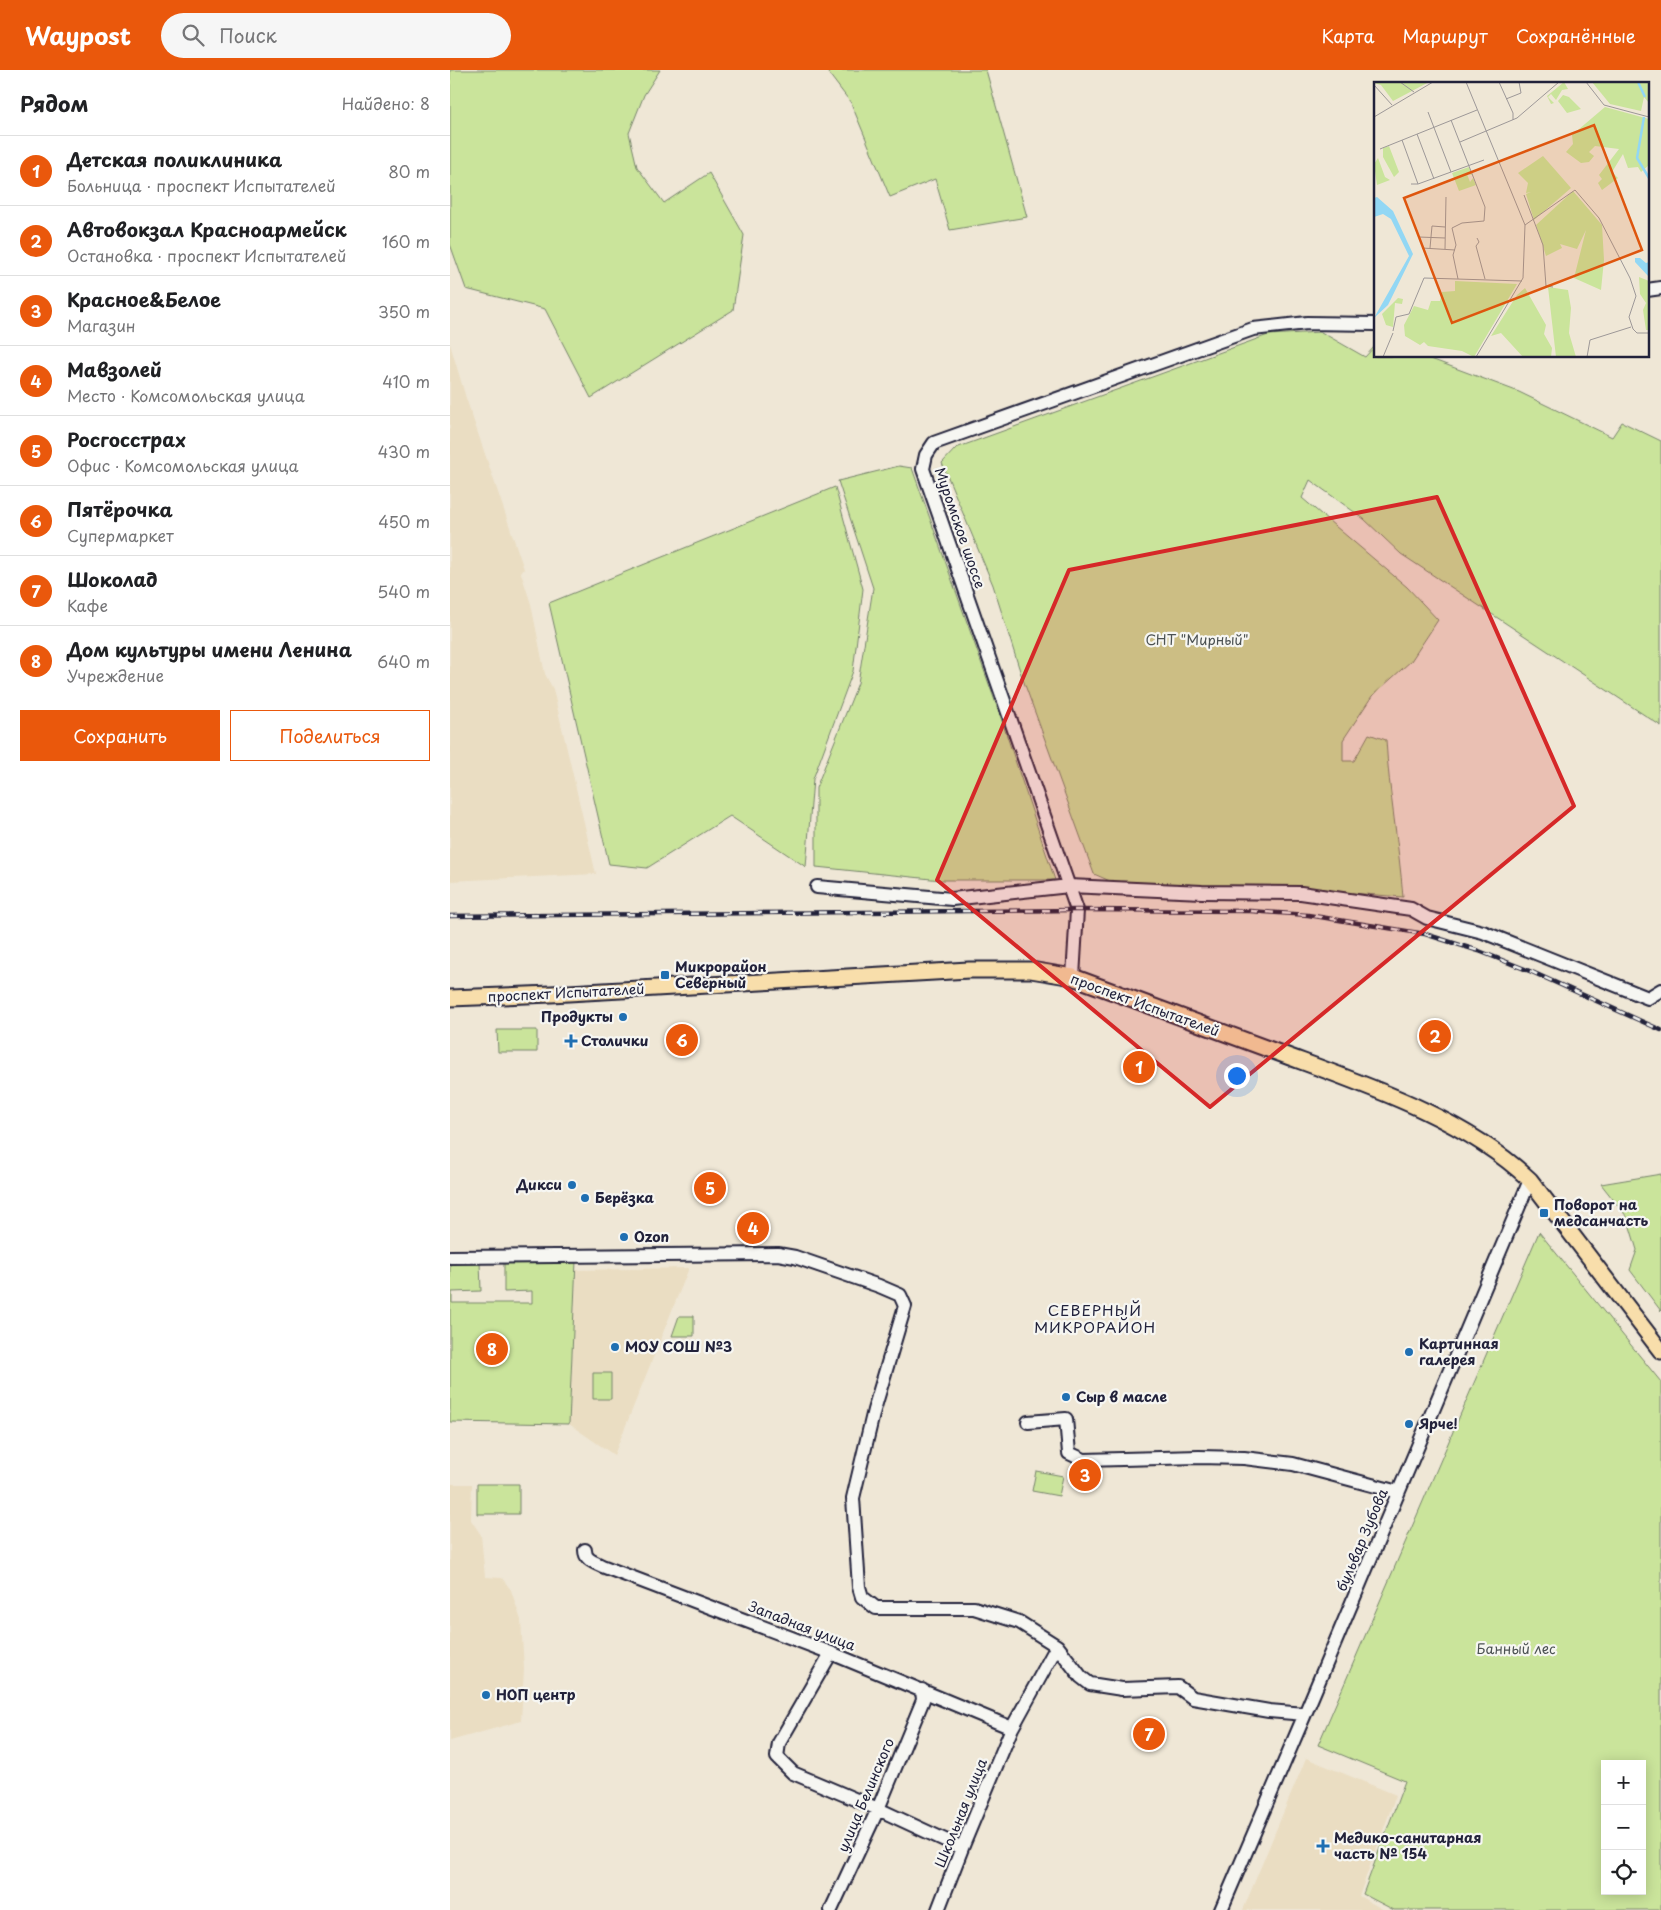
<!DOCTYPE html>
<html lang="ru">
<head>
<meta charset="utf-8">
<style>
	body { margin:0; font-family:"Playpen Sans",sans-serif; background:#f6f6f6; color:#202124 }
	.controls { position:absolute; right:15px; bottom:15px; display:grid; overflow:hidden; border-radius:0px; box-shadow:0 2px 12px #0003 }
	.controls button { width:45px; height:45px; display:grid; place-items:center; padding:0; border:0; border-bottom:1px solid #e0e0e0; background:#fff; color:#202124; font:25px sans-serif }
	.you { position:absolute; left:786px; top:1005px; width:18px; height:18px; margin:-12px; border:4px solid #fff; border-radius:50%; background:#1a73e8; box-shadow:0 0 0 8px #1a73e833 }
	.badge { display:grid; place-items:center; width:32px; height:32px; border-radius:50%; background:#ea580c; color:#fff; font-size:16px; font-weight:700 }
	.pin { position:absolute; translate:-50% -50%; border:2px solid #fff; box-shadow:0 1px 5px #0006 }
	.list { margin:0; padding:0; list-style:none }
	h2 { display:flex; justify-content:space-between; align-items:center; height:65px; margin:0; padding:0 20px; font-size:21px }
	h2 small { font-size:16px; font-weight:400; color:#757577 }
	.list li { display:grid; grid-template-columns:32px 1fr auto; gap:15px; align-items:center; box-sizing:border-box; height:70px; padding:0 20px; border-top:1px solid #e0e0e0 }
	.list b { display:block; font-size:19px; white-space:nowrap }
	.list p { margin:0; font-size:16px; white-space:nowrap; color:#757577 }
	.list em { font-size:16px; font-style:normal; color:#757577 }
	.actions { display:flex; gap:10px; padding:15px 20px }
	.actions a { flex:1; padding:11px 0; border:1px solid #ea580c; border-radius:0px; text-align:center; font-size:18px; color:#ea580c }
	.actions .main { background:#ea580c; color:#fff }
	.icon { flex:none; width:28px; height:28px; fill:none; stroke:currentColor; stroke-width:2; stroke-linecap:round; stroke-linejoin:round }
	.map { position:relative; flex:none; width:1211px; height:1840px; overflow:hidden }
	header { display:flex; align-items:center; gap:30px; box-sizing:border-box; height:70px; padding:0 25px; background:#ea580c; color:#fff }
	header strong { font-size:24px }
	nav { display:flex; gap:28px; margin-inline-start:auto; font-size:18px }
	.search { width:350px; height:45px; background:#f6f6f6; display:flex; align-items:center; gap:12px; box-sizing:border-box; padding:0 18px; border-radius:28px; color:#757577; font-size:19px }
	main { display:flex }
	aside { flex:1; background:#fff }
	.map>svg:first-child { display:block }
	.built { fill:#eaddc2 }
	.green { fill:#cae49b; stroke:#76836b; fill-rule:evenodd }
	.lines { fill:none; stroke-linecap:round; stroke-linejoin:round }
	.minor-casing { stroke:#22223b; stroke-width:16 }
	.major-casing { stroke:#22223b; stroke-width:19 }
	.minor { stroke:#f6f6f2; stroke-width:12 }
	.major { stroke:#f8deab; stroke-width:15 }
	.rail-casing { stroke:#22223b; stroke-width:4.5 }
	.rail { stroke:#f6f6f2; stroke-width:2.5; stroke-dasharray:8; stroke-linecap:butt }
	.marked { fill:#d62828; fill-opacity:0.2; stroke:#d62828; stroke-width:4; stroke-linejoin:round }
	.poi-dot { fill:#1f6fb2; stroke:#f6f6f2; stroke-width:2 }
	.labels { text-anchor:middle; stroke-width:4.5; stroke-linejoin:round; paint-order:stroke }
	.street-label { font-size:14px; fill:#22223b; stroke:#f6f6f2 }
	.park-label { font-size:14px; fill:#4c5253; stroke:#f6f6f2 }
	.poi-label { font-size:14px; font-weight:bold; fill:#22223b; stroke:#f6f6f2; text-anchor:start }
	.neighbourhood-label { font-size:15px; letter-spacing:1px; fill:#22223b; stroke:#f6f6f2 }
	.inset-river { fill:none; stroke:#92d7f4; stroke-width:2.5 }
	.inset-road { fill:none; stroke:#9d9898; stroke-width:1 }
	.view { fill:#de560e; fill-opacity:0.15; stroke:#de560e; stroke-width:2.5 }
	.inset-edge { fill:none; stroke:#22223b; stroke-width:2.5 }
</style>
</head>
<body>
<header>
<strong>Waypost</strong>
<div class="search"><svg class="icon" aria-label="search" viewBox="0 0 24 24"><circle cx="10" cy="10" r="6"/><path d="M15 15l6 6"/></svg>Поиск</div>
<nav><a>Карта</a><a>Маршрут</a><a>Сохранённые</a></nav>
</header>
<main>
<aside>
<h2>Рядом<small>Найдено: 8</small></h2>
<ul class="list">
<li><span class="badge">1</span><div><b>Детская поликлиника</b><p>Больница · проспект Испытателей</p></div><em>80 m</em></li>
<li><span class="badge">2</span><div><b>Автовокзал Красноармейск</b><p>Остановка · проспект Испытателей</p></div><em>160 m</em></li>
<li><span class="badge">3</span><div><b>Красное&amp;Белое</b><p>Магазин</p></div><em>350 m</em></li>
<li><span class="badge">4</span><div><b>Мавзолей</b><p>Место · Комсомольская улица</p></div><em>410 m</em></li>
<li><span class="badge">5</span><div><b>Росгосстрах</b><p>Офис · Комсомольская улица</p></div><em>430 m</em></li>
<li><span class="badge">6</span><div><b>Пятёрочка</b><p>Супермаркет</p></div><em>450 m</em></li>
<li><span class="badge">7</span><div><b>Шоколад</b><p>Кафе</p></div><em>540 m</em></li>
<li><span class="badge">8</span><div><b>Дом культуры имени Ленина</b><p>Учреждение</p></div><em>640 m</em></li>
</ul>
<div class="actions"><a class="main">Сохранить</a><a>Поделиться</a></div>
</aside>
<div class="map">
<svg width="1211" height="1840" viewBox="0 0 1211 1840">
	<rect width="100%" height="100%" fill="#efe7d6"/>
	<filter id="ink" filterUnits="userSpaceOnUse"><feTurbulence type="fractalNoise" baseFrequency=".02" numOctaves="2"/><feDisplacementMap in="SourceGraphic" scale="10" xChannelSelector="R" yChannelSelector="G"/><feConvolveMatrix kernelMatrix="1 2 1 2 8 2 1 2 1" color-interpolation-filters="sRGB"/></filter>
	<g filter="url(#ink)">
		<path class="built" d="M0 274 16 328 74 499 71 503 81 534 95 604 103 619 146 804 0 811Z
			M239 1198 164 1385 119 1354 126 1200Z
			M0 1414H22L21 1450 31 1465 35 1507 52 1508 61 1520 71 1550 74 1599 71 1651 0 1671Z
			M856 1688 946 1725 909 1826 934 1840H793Z"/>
		<path class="green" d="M0 0H210L194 25 179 63 187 97 214 133 259 103 294 165 283 240 141 328 95 239 16 219 0 174Z
			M376 0H536L577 147 500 160 485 109 440 127 401 33Z
			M871 262 915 287 925 276V286H973L1069 322 1162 367 1172 352 1211 371V656L951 484 914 449 860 410 852 428 957 517 988 550 961 591 922 626 893 670V691H904L919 664 936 670C939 723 949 775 953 827L876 821 660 811 644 804 571 604 543 515 492 393 506 378 818 265Z
			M449 396 462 398 550 645 605 810H491L366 797V718L408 613 423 518 388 411Z
			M385 417 413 519 403 601 363 709 356 797 280 746 197 798 159 794 99 533Z
			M47 960H87V982H48Z
			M1211 1104V1241L1180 1200 1187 1180 1177 1147 1151 1114Z
			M1089 1162 1211 1312V1840H944L913 1824 955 1711 868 1675ZM1155 1694H1192V1821H1155Z
			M0 1191H30L31 1221 2 1222V1233H82V1221L54 1222V1191H126L119 1354 0 1352Z
			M229 1246H244V1266H222Z
			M143 1303H161V1329H143Z
			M586 1401 613 1406 609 1426 582 1421Z
			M27 1414H69V1444H27Z"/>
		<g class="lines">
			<g class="minor-casing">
				<path id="minor" d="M1197 220 1211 218
					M367 817 502 829 619 816 752 822 851 823 961 839 977 848 1033 862 1198 928 1211 920
					M623 907 627 840 473 399 476 385 484 373 803 259 857 253 925 254
					M0 1187 328 1184 345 1187 429 1216 450 1225 455 1236 424 1340 403 1428 409 1517 412 1527 426 1538H524L569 1552 607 1576 631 1607 640 1614 672 1619 728 1617 743 1628 819 1641 855 1644
					M578 1352 616 1349 619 1383 634 1390 749 1387 794 1388 843 1394 948 1422
					M135 1480C135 1490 144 1492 152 1496L381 1583 562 1658
					M381 1583 329 1673 327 1687 343 1703 428 1739 512 1778
					M381 1840 428 1739 473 1630 472 1620
					M488 1840 512 1778 562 1658 607 1576
					M771 1840 855 1644 1080 1110"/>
			</g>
			<g class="major-casing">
				<path id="major" d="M0 928 101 924 519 900H581L623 907C692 932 760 958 829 983 913 1014 1014 1047 1080 1110L1211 1281"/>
			</g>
			<use href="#minor" class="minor"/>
			<use href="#major" class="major"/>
			<g class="rail-casing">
				<path id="rail" d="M0 846 627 840 800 841 858 845 975 864 1029 881 1082 902 1211 960"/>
			</g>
			<use href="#rail" class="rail"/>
		</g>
	</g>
	<path class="marked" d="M987 427 1124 736 760 1037 487 810 619 500Z"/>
	<g class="poi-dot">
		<rect x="210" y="900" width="10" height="10" rx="2.5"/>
		<circle cx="173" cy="947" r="5"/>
		<path d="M118.5 963.5h5v5h5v5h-5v5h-5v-5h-5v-5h5z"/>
		<circle cx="122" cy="1115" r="5"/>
		<circle cx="135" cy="1128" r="5"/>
		<rect x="1089" y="1138" width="10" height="10" rx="2.5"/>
		<circle cx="174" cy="1167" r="5"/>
		<circle cx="165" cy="1277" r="5"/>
		<circle cx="959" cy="1282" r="5"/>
		<circle cx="616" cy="1327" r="5"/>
		<circle cx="959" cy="1354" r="5"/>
		<circle cx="36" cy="1625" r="5"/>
		<path d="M870.5 1768.5h5v5h5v5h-5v5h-5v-5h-5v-5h5z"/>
	</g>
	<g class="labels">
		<g class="street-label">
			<text transform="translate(510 458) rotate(71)" y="5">Муромское шоссе</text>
			<text transform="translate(116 923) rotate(-3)" y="5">проспект Испытателей</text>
			<text transform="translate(695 935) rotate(20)" y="5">проспект Испытателей</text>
			<text transform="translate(912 1470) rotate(-67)" y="5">бульвар Зубова</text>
			<text transform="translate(352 1556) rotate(21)" y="5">Западная улица</text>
			<text transform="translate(416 1725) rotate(-67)" y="5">улица Белинского</text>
			<text transform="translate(511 1743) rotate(-68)" y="5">Школьная улица</text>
		</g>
		<g class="park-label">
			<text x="747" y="575">СНТ "Мирный"</text>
			<text x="1066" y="1584">Банный лес</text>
		</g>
		<g class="poi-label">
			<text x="225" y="902">Микрорайон<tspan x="225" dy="16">Северный</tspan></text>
			<text x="163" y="952" text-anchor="end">Продукты</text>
			<text x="131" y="976">Столички</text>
			<text x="112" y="1120" text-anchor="end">Дикси</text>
			<text x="145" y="1133">Берёзка</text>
			<text x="1104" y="1140">Поворот на<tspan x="1104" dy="16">медсанчасть</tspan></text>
			<text x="184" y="1172">Ozon</text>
			<text x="969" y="1279">Картинная<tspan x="969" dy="16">галерея</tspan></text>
			<text x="175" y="1282">МОУ СОШ №3</text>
			<text x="626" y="1332">Сыр в масле</text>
			<text x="969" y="1359">Ярче!</text>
			<text x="46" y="1630">НОП центр</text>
			<text x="884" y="1773">Медико-санитарная<tspan x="884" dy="16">часть № 154</tspan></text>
		</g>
		<g class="neighbourhood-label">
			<text x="645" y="1246">СЕВЕРНЫЙ<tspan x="645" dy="17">МИКРОРАЙОН</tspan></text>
		</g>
	</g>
	<g transform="translate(924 12)">
		<rect width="275" height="275" fill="#efe7d6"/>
		<path d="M55 0 19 19 7 3 0 1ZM190 0 194 7 188 8 182 18 177 12 174 15 180 21 177 22 173 14ZM218 0H275V21L270 15 267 29 236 22ZM189 13 195 15 207 27 193 31 184 19ZM231 25 275 37V83L267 90 264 85 254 86 249 72 238 90 244 96 228 108 224 101 228 97 225 93 245 67 221 64 215 70 220 74 215 80 207 81 192 70 199 62 198 53ZM15 64 25 90 20 95 9 75V66ZM169 74 197 106 160 138 152 112 157 110 152 111 154 101 144 91ZM4 76 11 95 16 98 3 103 0 82ZM95 85 98 93 93 92 96 100 99 96 102 103 85 109 78 91ZM199 109 228 143 230 178 227 208 200 196 212 148 203 167 186 162 188 166 172 174 162 143ZM265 195 275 199V248H272L269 228 272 221 266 212ZM81 199 143 202 100 275 88 269 54 264 50 260 46 263 31 254 30 243 40 224 54 228 57 219H66L68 210 81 209ZM174 205 194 208 197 226 195 251 202 275H182ZM151 206 172 243 170 252 178 266 177 275H149L127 251 117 254 143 213ZM24 216 29 217 28 222 21 221 19 245 12 243 8 232Z" fill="#cae49b"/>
		<path d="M3 115 19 129 39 172 14 223 0 236 35 174 17 137 9 132 0 135V116ZM266 176 272 181 275 180V195L261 180V176Z" fill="#92d7f4"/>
		<path class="inset-river" d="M264 0 271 15M270 35 263 76 275 96"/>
		<path class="inset-road" d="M26 0 40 10M92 0 151 143 149 196 102 275M125 0 139 31V38M212 0 230 23 275 35M0 3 18 23M132 17 147 11 145 0M54 30 77 90M0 35 59 0M77 38 111 125 110 139 88 141 78 146 82 163 79 173 84 197M43 52 60 97M28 58 44 102H37M86 60 143 36 185 0M6 67 103 28M44 102 110 78M150 113 169 163 172 204 179 205M151 143 201 108 225 136 256 196 262 214 255 235 259 247 263 251H275M45 155 71 156M103 156 105 160 102 164 111 197M48 166 81 168M56 166 58 144 71 145M71 167 72 115M19 249 22 235 35 232 50 196 148 199M9 275 19 251M213 275 216 258 257 245"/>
		<path class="view" d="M220 43 268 168 78 241 30 116Z"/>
		<rect width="275" height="275" class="inset-edge"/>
	</g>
</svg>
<div class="controls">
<button>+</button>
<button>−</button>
<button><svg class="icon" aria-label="locate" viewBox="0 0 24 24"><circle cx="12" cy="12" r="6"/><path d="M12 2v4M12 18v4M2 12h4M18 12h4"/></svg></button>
</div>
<div class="you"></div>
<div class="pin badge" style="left:689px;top:997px">1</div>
<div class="pin badge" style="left:985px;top:966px">2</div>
<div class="pin badge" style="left:635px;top:1405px">3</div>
<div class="pin badge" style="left:303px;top:1158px">4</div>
<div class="pin badge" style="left:260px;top:1118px">5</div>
<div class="pin badge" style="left:232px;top:970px">6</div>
<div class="pin badge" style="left:699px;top:1664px">7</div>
<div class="pin badge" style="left:42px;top:1279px">8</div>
</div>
</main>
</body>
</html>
